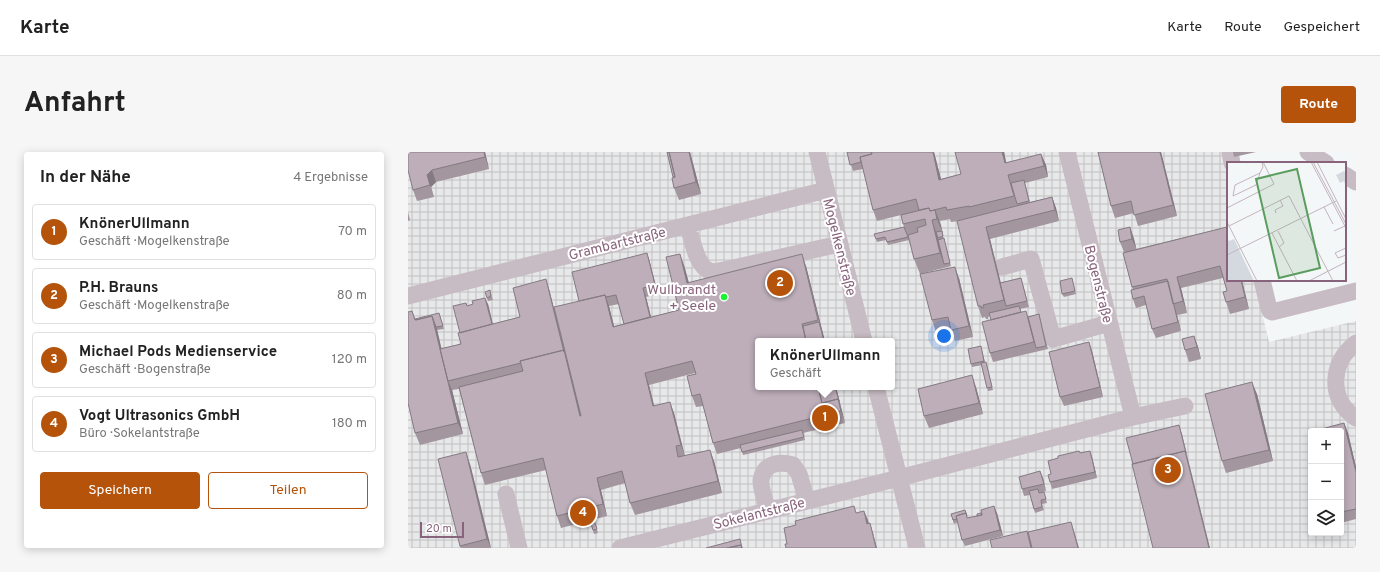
<!DOCTYPE html>
<html lang="de">
<head>
<meta charset="utf-8">
<style>
	body { margin:0; font-family:Overpass,sans-serif; background:#f6f6f6; color:#222 }
	.controls { position:absolute; right:12px; bottom:12px; display:grid; overflow:hidden; border-radius:4px; box-shadow:0 2px 10px #0003 }
	.controls button { width:36px; height:36px; display:grid; place-items:center; padding:0; border:0; border-bottom:1px solid #e0e0e0; background:#fff; color:#222; font:20px sans-serif }
	.scale { position:absolute; left:12px; bottom:10px; width:44px; box-sizing:border-box; padding-left:4px; border:2px solid #88637c; border-top:0; font-size:11px; line-height:14px; white-space:nowrap; color:#88637c; -webkit-text-stroke:3px #fff; paint-order:stroke }
	.you { position:absolute; left:536px; top:184px; width:14px; height:14px; margin:-10px; border:3px solid #fff; border-radius:50%; background:#1a73e8; box-shadow:0 0 0 6px #1a73e833 }
	.badge { display:grid; place-items:center; width:26px; height:26px; border-radius:50%; background:#b45309; color:#fff; font-size:13px; font-weight:700 }
	.pin { position:absolute; translate:-50% -50%; border:2px solid #fff; box-shadow:0 1px 4px #0006 }
	.popup { position:absolute; left:347px; top:186px; width:140px; height:52px; box-sizing:border-box; display:grid; place-content:center; border-radius:4px; background:#fff; filter:drop-shadow(0 1px 3px #0005); font-size:13px; white-space:nowrap; color:#767676 }
	.popup b { font-size:15px; color:#222 }
	.popup::after { content:''; position:absolute; left:50%; top:100%; margin-left:-8px; border:8px solid transparent; border-top-color:#fff }
	.list { margin:0; padding:0; list-style:none }
	h2 { display:flex; justify-content:space-between; align-items:center; height:52px; margin:0; padding:0 16px; font-size:17px }
	h2 small { font-size:13px; font-weight:400; color:#767676 }
	.list li { display:grid; grid-template-columns:26px 1fr auto; gap:12px; align-items:center; box-sizing:border-box; height:56px; margin:0 8px 8px; padding:0 8px; border:1px solid #e0e0e0; border-radius:4px }
	.list b { display:block; font-size:15px; white-space:nowrap }
	.list p { margin:0; font-size:13px; white-space:nowrap; color:#767676 }
	.list em { font-size:13px; font-style:normal; color:#767676 }
	.actions { display:flex; gap:8px; padding:12px 16px }
	.actions a { flex:1; padding:9px 0; border:1px solid #b45309; border-radius:4px; text-align:center; font-size:14px; color:#b45309 }
	.actions .main { background:#b45309; color:#fff }
	.icon { flex:none; width:22px; height:22px; fill:none; stroke:currentColor; stroke-width:2; stroke-linecap:round; stroke-linejoin:round }
	.map { position:relative; flex:none; width:948px; height:396px; overflow:hidden; border-radius:4px }
	header { display:flex; align-items:center; gap:24px; box-sizing:border-box; height:56px; padding:0 20px; background:#fff; border-bottom:1px solid #e0e0e0 }
	header strong { font-size:19px }
	nav { display:flex; gap:22px; margin-inline-start:auto; font-size:14px }
	.intro { display:flex; align-items:center; justify-content:space-between; box-sizing:border-box; height:96px; padding:0 24px }
	h1 { margin:0; font-size:28px }
	.button { padding:10px 18px; border-radius:4px; background:#b45309; color:#fff; font-size:14px; font-weight:700 }
	main { display:flex; gap:24px; padding:0 24px }
	aside { flex:1; background:#fff; border-radius:4px; box-shadow:0 2px 10px #0003 }
	.map>svg:first-child { display:block }
	.industrial { fill:url(#industrial-grid); fill-rule:evenodd }
	.lines { fill:none; stroke-linecap:round; stroke-linejoin:round }
	.minor { stroke:#c7bcc3; stroke-width:17 }
	.wall { fill:#a3969f; fill-rule:evenodd }
	.shaded-wall { fill:#847a82 }
	.building { fill:#bdaeb9; stroke:#847a82 }
	.poi-dot { fill:#17f430; stroke:#fff; stroke-width:1.5 }
	.labels { text-anchor:middle; stroke-width:4; stroke-linejoin:round; paint-order:stroke }
	.street-label { font-size:14px; fill:#88637c; stroke:#fff }
	.poi-label { font-size:14px; fill:#88637c; stroke:#fff; text-anchor:end }
	.inset-road { fill:none; stroke:#c2b3bf; stroke-width:1 }
	.view { fill:#5b9d5e; fill-opacity:0.15; stroke:#5b9d5e; stroke-width:2 }
	.inset-edge { fill:none; stroke:#88637c; stroke-width:2 }
</style>
</head>
<body>
<header>
<strong>Karte</strong>
<nav><a>Karte</a><a>Route</a><a>Gespeichert</a></nav>
</header>
<div class="intro"><h1>Anfahrt</h1><a class="button">Route</a></div>
<main>
<aside>
<h2>In der Nähe<small>4 Ergebnisse</small></h2>
<ul class="list">
<li><span class="badge">1</span><div><b>KnönerUllmann</b><p>Geschäft · Mogelkenstraße</p></div><em>70 m</em></li>
<li><span class="badge">2</span><div><b>P.H. Brauns</b><p>Geschäft · Mogelkenstraße</p></div><em>80 m</em></li>
<li><span class="badge">3</span><div><b>Michael Pods Medienservice</b><p>Geschäft · Bogenstraße</p></div><em>120 m</em></li>
<li><span class="badge">4</span><div><b>Vogt Ultrasonics GmbH</b><p>Büro · Sokelantstraße</p></div><em>180 m</em></li>
</ul>
<div class="actions"><a class="main">Speichern</a><a>Teilen</a></div>
</aside>
<div class="map">
<svg width="948" height="396" viewBox="0 0 948 396">
	<defs>
		<pattern id="industrial-grid" width="8" height="8" patternUnits="userSpaceOnUse"><rect width="8" height="8" fill="#e7e8e9"/><path d="M0 4h8M4 0v8" fill="none" stroke="#c1c0c2"/></pattern>
	</defs>
	<rect width="100%" height="100%" fill="#f4f7f7"/>
	<path class="industrial" d="M0 0H814L820 23V128H846L861 190 948 169V396H0ZM350 189H484V235H350ZM903 279H933V381H903Z"/>
	<g class="lines">
		<path class="minor" d="M409 0 456 189
			M822 0 824 11
			M900 0 918 11
			M937 23 948 30
			M280 74C284 86 288 115 302 119 307 121 315 118 321 117L431 92
			M594 115 623 107 645 187 701 171
			M854 128 861 157 862 159 864 160 948 139
			M0 144 418 38
			M948 191C922 210 920 248 948 266
			M468 235 509 396
			M725 265 777 254
			M98 342 111 396
			M360 359C358 352 352 334 353 328 356 311 371 309 385 313L391 322 399 349
			M212 396 491 326 725 265 659 0"/>
	</g>
	<path class="wall" d="M0 0H77L81 17 28 30 23 35 26 45 9 49 5 38Z
		M282 0 293 42 271 48 266 36 265 25Z
		M439 0H526L533 27 553 22 596 0 598 11 633 2 638 13 640 25 617 31 622 50 644 45 648 56 651 69 582 87 593 131 613 126 615 133 621 155 612 157 613 160 620 165 631 162 640 197 585 210 582 201 583 168 582 164 580 165V167H578L577 165 574 166 570 154 550 69 543 70 542 67 531 69 543 114 512 122 506 107 501 87V88L480 93 478 88 469 90 468 87 496 75 493 63 469 69 465 58 455 17 445 19Z
		M690 0H753L769 64 730 74 726 61 707 66 703 54Z
		M825 0H848L826 5Z
		M0 60 2 68 0 69Z
		M722 75 726 87 728 97 819 75 841 157 822 162 818 150 819 139 815 126 773 136 779 161 769 163 773 179 748 186 744 177 738 153 728 156 725 147V138L716 100 712 90Z
		M239 101 242 111 250 142 238 145 243 165 271 158 276 113 281 131 398 114 437 271 395 281 397 288 335 303 333 296 309 302 305 291 295 254 288 255 284 244 287 221 241 233 246 254 266 261 277 304 306 309 314 341 227 363 222 351 217 331 193 338 199 364 153 376 149 364 138 318 77 333 73 321 51 237 44 238 55 282 12 293 7 281 4 159 7 167 32 164 36 177 29 178 33 197 53 192 52 181 59 154 80 152 85 172 112 165 141 137 159 208 171 149ZM211 152 216 172 206 174 201 154Z
		M551 126 565 185 547 189 543 177 528 180 524 168Z
		M665 130 668 142 656 145 654 142Z
		M83 142 85 148 80 149 79 146Z
		M786 184 790 195 793 207 781 210 777 198Z
		M681 190 684 199 695 245 656 254 652 245Z
		M574 198 577 210 579 213 585 238 580 239 574 213 564 215 563 212Z
		M568 235 575 262 521 276 516 264Z
		M849 242 865 309 818 321 814 309Z
		M936 271 940 281 948 315V367L933 371V279Z
		M682 299 684 305 689 326 644 337 642 330 643 320 672 301Z
		M62 312 83 396H53L52 394Z
		M635 326 638 339 631 341 637 344 639 351 634 352 636 358 627 361 622 343 616 344 614 337Z
		M589 361 595 384 557 394 554 388 550 370 546 372 543 362 560 366Z
		M187 371 190 381 186 382 183 372Z"/>
	<path class="shaded-wall" d="M76 0H77L81 17 77 5Z
		M281 0H282L293 42 288 30Z
		M525 0H526L536 39 531 28Z
		M594 0H596L601 23 597 11Z
		M752 0H753L769 64 765 53Z
		M633 2 638 13 640 25 636 14Z
		M24 18 28 30 23 35 26 45 22 33 19 23Z
		M644 45 648 56 651 69 647 58Z
		M527 58 533 73 535 82 529 67Z
		M524 68 529 83 536 112 532 101Z
		M578 75 582 87 598 153V154L596 148Z
		M722 75 726 87 729 99 724 87Z
		M239 101 242 111 250 142 247 133Z
		M272 102 276 113 284 143 279 131Z
		M394 102 398 114 417 189H416Z
		M547 115 551 126 565 185 561 174Z
		M769 125 773 136 779 161 775 149Z
		M138 127 141 137 176 275 172 264Z
		M833 128H834L841 157 837 145Z
		M235 136 238 145 246 177 243 168Z
		M197 143 201 154 209 186 205 175Z
		M77 146 80 152 87 182 85 175Z
		M766 154 769 163 773 179 770 170Z
		M24 164 29 177 41 229H40L44 238 55 282 50 271Z
		M786 184 790 195 793 207 789 195Z
		M681 190 684 199 695 245 692 235Z
		M237 221 241 233 249 265 245 254Z
		M564 223 568 235 575 262 571 251Z
		M844 230 849 242 865 309 861 298Z
		M427 235H428L434 259 431 249Z
		M430 247 434 259 437 271 433 259Z
		M262 250 266 261 277 305 273 293Z
		M936 271 940 281 948 315V320Z
		M771 273 774 282 781 311 778 301Z
		M302 298 306 309 314 341 310 329Z
		M682 299 684 305 689 326 687 320Z
		M777 299 781 311 802 396H801Z
		M58 300 62 312 83 396 79 387Z
		M632 319 635 326 638 339 636 332Z
		M189 326 193 338 199 364 195 352Z
		M586 354 589 361 595 384 592 378Z
		M456 359 460 368 463 381 459 372Z
		M663 370 666 379 671 396H670Z
		M462 371 465 381 469 396H468Z
		M619 379 623 391 624 396H623Z"/>
	<path class="building" d="M0 0H76L77 5 24 18 19 23 22 33 5 38 0 18Z
		M259 0H261L267 25H265Z
		M261 0H281L288 30 266 36 264 26 267 25Z
		M439 0H463L464 2 452 5 453 10 442 13Z
		M463 0H525L531 28 553 22 547 0H594L597 11 633 2 636 14 600 23 606 44 561 55V54L539 58 538 55 522 59 521 56 511 58 508 47 465 58 452 5 464 2Z
		M690 0H752L765 53 726 63 723 49 703 54Z
		M616 28 621 49 609 52 603 31Z
		M644 45 647 58 578 75 596 148 575 153 576 155 574 156 573 154H570L549 69Z
		M521 56 522 59 527 58 529 67 524 68 532 101 506 107 500 83 510 80 509 76 518 73 517 67 495 72 493 63Z
		M496 75 500 85 479 90 477 85 468 87 466 82Z
		M722 75 724 87 712 90 710 78Z
		M819 75 820 78V128H833L837 145 818 150 815 140 819 139 812 114 769 125 775 149 765 152 759 127 724 135 715 101Z
		M534 79 535 84 530 86 528 80Z
		M536 86 542 111 536 112 530 88Z
		M239 101 247 133 235 136 242 165 216 172 208 143 198 145 197 143 171 149 164 120Z
		M272 102 279 131 394 102 410 168 394 172 398 189H350V235H410L414 251 430 247 433 259 305 291 292 242 284 244 279 224 288 222 284 209 237 221 245 254 262 250 273 293 268 294 270 305 302 298 310 329 222 351 214 319 189 326 195 352 149 364 135 306 73 321 51 235 115 219 112 209 156 198 172 264H173L146 155 197 143 205 175 271 158 258 105Z
		M547 115 561 174 543 178 540 165 524 168 512 122Z
		M613 126 619 149 598 154 592 131Z
		M664 126 667 139 654 142 652 129Z
		M138 127 156 200V198L112 209 113 211 40 229 32 197 53 192 50 181 112 165 105 136Z
		M760 129 770 170 744 177 736 144 725 147 723 138Z
		M82 138 83 144 79 146 77 140Z
		M77 146 84 172 52 181 45 154 58 151 59 154 65 152 64 149Z
		M611 154 613 160 583 168 581 161Z
		M4 159 7 168 24 164 50 271 7 281 0 251V160Z
		M618 159 626 190 582 201 574 170Z
		M31 161 35 174 28 175 24 164 8 168 7 167Z
		M631 162 638 194 628 196 620 165Z
		M411 170 416 189H398L395 174Z
		M786 184 789 195 777 198 774 187Z
		M681 190 692 235 652 245 641 200Z
		M573 194 576 209 563 212 560 197Z
		M578 210 584 235 579 236 573 211Z
		M564 223 571 251 516 264 510 237Z
		M844 230 861 298 814 309 797 242Z
		M410 235H427L431 249 430 247 414 251Z
		M936 271 948 320V357L933 360V279H906Z
		M771 273 778 301 777 299 725 312 718 286Z
		M394 278 396 285 334 300 332 293Z
		M671 299 672 301 682 299 687 320 642 330 640 323 643 322 640 309 650 306V304Z
		M777 299 801 396H745L724 312Z
		M58 300 79 387 52 394 30 307Z
		M632 319 636 332 614 337 611 325Z
		M630 337 631 341 636 340 638 347 633 348 634 355 626 357 621 339Z
		M446 354 448 361 456 359 459 372 462 371 468 396H378L377 392H379L376 376 388 373 387 369Z
		M586 354 592 378 554 388 548 364 558 361 559 366 574 363 573 358Z
		M557 358 559 364 558 361 548 364 549 367 545 368 543 362Z
		M573 361 574 363 569 364V362Z
		M663 370 670 396H624L620 380Z
		M187 371 189 377 185 378 183 372Z
		M619 379 623 396H584L582 388Z
		M332 387 334 396 333 393 319 396H298Z
		M333 393 334 396H319Z"/>
	<circle class="poi-dot" cx="316" cy="145" r="4"/>
	<g class="labels">
		<g class="street-label">
			<text transform="translate(209 91) rotate(-14)" y="5">Grambartstraße</text>
			<text transform="translate(432 95) rotate(76)" y="5">Mogelkenstraße</text>
			<text transform="translate(691 132) rotate(76)" y="5">Bogenstraße</text>
			<text transform="translate(351 361) rotate(-14)" y="5">Sokelantstraße</text>
		</g>
		<g class="poi-label">
			<text x="308" y="142">Wullbrandt<tspan x="308" dy="16">+ Seele</tspan></text>
		</g>
	</g>
	<g transform="translate(819 10)">
		<rect width="119" height="119" fill="#f4f7f7"/>
		<path d="M117 9 119 12 118 22 117 19 113 21 109 13ZM0 76 2 79 7 77 27 119H1Z" fill="#d4d9e0"/>
		<path class="inset-road" d="M84 0 119 66M86 0 119 62M90 0 119 57M33 11 8 23 6 34 29 23 33 11 36 5 35 0M97 45 106 62M0 46 47 22 36 0M49 51 48 48 56 44 53 38M0 60 30 119M2 64 62 34 106 119M51 69 57 81 52 85M107 69 118 64M45 71 70 119M119 86 108 91 111 96 119 93M0 93 109 39M82 119 119 100"/>
		<path class="view" d="M70 7 93 106 52 116 29 17Z"/>
		<rect width="119" height="119" class="inset-edge"/>
	</g>
</svg>
<div class="controls">
<button>+</button>
<button>−</button>
<button><svg class="icon" aria-label="layers" viewBox="0 0 24 24"><path d="M12 4l9 5-9 5-9-5zM3 14l9 5 9-5"/></svg></button>
</div>
<div class="scale">20 m</div>
<div class="you"></div>
<div class="pin badge" style="left:417px;top:266px">1</div>
<div class="popup"><b>KnönerUllmann</b>Geschäft</div>
<div class="pin badge" style="left:372px;top:131px">2</div>
<div class="pin badge" style="left:760px;top:318px">3</div>
<div class="pin badge" style="left:175px;top:361px">4</div>
</div>
</main>
</body>
</html>
